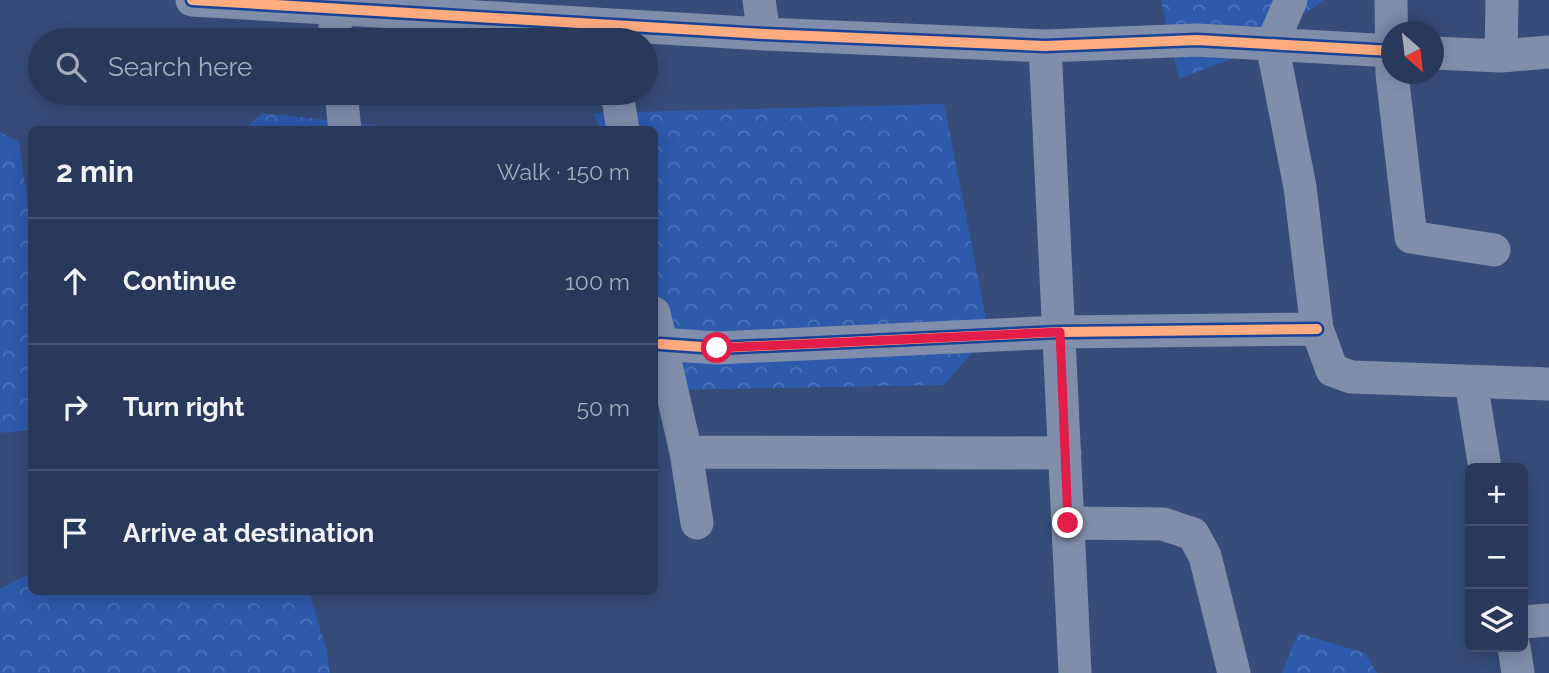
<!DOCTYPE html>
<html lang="en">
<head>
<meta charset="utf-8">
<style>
	body { margin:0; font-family:Raleway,sans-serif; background:#304061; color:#f1f3f6 }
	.controls { position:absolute; right:21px; bottom:21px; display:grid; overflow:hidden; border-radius:10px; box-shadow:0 4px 18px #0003 }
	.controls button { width:63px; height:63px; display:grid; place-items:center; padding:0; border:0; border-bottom:2px solid #445371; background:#28395b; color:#f1f3f6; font:35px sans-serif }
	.compass { position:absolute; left:1381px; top:21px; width:63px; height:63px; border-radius:50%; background:#28395b; box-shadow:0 4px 18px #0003; rotate:152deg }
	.stop { position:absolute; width:21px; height:21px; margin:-16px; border:5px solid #e11d48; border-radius:50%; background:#fff }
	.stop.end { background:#e11d48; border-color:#fff; box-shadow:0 2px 7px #0008 }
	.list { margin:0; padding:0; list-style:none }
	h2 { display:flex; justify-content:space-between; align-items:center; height:91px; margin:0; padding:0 28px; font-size:30px }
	h2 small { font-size:23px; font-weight:400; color:#a5acbb }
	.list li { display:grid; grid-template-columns:46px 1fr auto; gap:21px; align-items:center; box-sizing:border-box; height:126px; padding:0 28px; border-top:2px solid #445371 }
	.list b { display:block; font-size:26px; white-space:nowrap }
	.list em { font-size:23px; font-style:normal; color:#a5acbb }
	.icon { flex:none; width:38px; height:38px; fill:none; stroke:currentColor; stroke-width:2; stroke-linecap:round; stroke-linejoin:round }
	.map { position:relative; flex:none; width:1549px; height:673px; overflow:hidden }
	.search { position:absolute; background:#28395b; box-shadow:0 4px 18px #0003; left:28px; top:28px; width:630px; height:77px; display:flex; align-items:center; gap:18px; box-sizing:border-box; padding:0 24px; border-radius:38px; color:#a5acbb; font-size:26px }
	.panel { position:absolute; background:#28395b; box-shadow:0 4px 18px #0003; left:28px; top:126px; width:630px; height:469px; border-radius:10px }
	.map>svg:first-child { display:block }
	.forest { fill:url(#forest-crowns) }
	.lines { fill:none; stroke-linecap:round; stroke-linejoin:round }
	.minor { stroke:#808eab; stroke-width:33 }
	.cycleway-casing { stroke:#194396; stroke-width:15 }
	.cycleway { stroke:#ffac80; stroke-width:10 }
	.route { stroke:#e11d48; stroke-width:9 }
</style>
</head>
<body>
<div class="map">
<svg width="1549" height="673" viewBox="0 0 1549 673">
	<defs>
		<pattern id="forest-crowns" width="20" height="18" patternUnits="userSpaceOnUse" patternTransform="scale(1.75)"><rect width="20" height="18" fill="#2e5aac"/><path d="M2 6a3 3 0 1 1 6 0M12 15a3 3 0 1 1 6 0" fill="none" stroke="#4d73b8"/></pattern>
	</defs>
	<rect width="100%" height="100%" fill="#364c79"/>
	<path class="forest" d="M1161 0H1324L1249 52 1179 79Z
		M944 104 989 333 944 385 665 390 654 349V130L599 129 594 113Z
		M262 113 409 129 243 130Z
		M0 132 19 142 32 234 31 448 28 430 0 433Z
		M31 573 32 592H309L327 651 330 673H0V589Z
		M1298 633 1365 653 1377 673H1282Z"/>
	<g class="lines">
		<path class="minor" d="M192 0 764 34 1045 46 1197 40 1392 51
			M333 0 336 40
			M759 0 764 34
			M1291 0 1272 44 1300 187 1317 329 1332 370 1351 377 1549 384
			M1391 0 1392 72
			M1045 46 1075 673
			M1434 53 1501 56 1549 52
			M1501 56 1502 0
			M1392 74 1411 237 1494 250
			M341 93 345 130
			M617 93 623 130
			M654 313 686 452 697 523
			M660 344 717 348 1060 332 1317 329
			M1471 382 1485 468
			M686 452 1065 453
			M1068 523 1163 524 1193 534 1205 556 1234 673
			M1523 622 1549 620
			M1514 647 1518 673"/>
		<g class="cycleway-casing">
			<path id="cycleway" d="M192 0 764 34 1045 46 1197 40 1392 51
				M660 344 717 348 1060 332 1317 329"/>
		</g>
		<use href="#cycleway" class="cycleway"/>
	</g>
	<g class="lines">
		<path class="route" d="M717 348 1060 332 1068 523"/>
	</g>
</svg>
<div class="controls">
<button>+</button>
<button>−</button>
<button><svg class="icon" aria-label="layers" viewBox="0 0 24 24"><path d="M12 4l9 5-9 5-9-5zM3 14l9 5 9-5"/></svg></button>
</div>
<svg class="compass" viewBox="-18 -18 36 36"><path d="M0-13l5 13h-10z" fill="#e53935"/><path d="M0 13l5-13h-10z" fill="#a5acbb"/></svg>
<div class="stop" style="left:717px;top:348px"></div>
<div class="stop end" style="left:1068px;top:523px"></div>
<div class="search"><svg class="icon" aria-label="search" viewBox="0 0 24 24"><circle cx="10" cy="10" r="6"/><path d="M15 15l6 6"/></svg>Search here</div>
<section class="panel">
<h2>2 min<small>Walk · 150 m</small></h2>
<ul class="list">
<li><svg class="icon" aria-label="ahead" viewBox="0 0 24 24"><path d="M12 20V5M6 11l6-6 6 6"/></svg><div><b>Continue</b></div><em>100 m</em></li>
<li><svg class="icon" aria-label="right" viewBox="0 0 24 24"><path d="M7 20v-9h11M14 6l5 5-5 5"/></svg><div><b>Turn right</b></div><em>50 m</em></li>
<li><svg class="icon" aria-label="arrive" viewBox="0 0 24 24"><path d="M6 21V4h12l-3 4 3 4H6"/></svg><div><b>Arrive at destination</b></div></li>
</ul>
</section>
</div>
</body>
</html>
